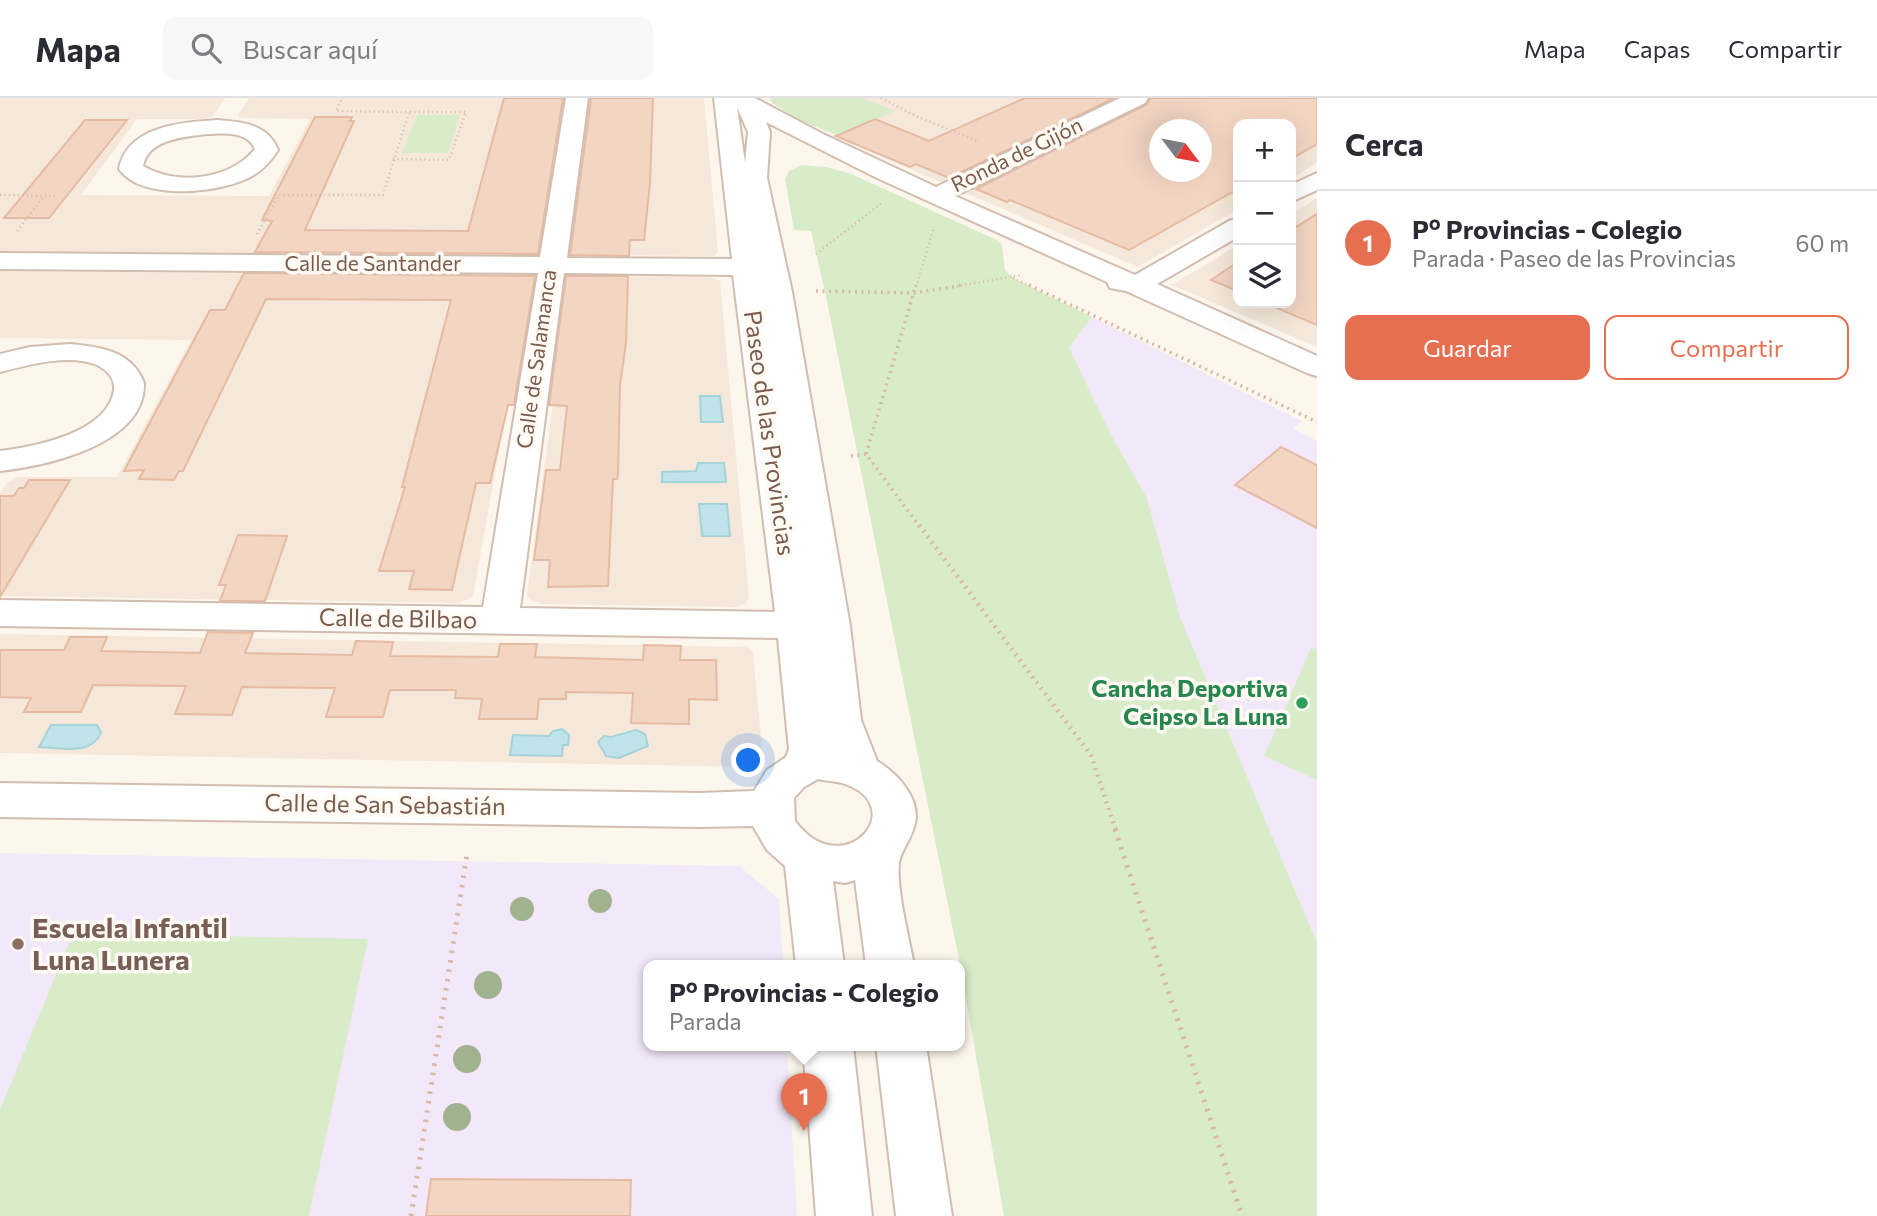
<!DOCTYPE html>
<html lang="es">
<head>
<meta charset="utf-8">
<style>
	body { margin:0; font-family:Commissioner,sans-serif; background:#f7f7f7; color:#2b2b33 }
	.controls { position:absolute; right:21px; top:21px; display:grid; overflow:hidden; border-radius:14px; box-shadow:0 7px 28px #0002 }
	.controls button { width:63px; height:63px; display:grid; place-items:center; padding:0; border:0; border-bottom:2px solid #e1e1e2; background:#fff; color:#2b2b33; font:35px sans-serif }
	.compass { position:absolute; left:1149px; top:21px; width:63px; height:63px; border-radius:50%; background:#fff; box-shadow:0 7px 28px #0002; rotate:122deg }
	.you { position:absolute; left:749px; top:663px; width:24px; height:24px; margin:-18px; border:5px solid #fff; border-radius:50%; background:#1a73e8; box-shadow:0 0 0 10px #1a73e833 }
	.badge { display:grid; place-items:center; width:46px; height:46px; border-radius:50%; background:#e76f51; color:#fff; font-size:23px; font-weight:700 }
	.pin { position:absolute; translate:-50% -58px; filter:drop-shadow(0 2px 4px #0008) }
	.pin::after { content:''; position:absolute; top:37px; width:24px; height:21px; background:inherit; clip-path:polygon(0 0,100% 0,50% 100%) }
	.popup { position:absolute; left:643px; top:862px; width:322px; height:91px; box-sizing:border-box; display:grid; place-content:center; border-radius:14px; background:#fff; filter:drop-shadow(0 2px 5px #0005); font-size:23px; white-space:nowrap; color:#7c7c81 }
	.popup b { font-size:26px; color:#2b2b33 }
	.popup::after { content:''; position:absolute; left:50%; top:100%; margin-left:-14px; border:14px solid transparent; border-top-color:#fff }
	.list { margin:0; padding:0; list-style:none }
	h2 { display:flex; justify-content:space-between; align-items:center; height:91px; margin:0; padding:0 28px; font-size:30px }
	h2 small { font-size:23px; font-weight:400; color:#7c7c81 }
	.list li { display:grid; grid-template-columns:46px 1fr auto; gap:21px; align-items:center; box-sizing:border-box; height:105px; padding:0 28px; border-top:2px solid #e1e1e2 }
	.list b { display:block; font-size:26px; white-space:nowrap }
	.list p { margin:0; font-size:23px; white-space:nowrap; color:#7c7c81 }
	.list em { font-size:23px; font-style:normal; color:#7c7c81 }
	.actions { display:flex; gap:14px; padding:21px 28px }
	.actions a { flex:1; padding:16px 0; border:2px solid #e76f51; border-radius:14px; text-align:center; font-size:24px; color:#e76f51 }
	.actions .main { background:#e76f51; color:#fff }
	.icon { flex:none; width:38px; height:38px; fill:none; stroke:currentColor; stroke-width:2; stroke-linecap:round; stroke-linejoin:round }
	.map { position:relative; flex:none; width:1317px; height:1118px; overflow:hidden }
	header { display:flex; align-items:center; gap:42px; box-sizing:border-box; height:98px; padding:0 35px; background:#fff; border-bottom:2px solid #e1e1e2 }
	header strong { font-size:33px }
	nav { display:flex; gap:38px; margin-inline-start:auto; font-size:24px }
	.search { width:490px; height:63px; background:#f7f7f7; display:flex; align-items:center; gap:18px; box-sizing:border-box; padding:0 24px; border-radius:14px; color:#7c7c81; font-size:26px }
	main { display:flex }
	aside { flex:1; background:#fff }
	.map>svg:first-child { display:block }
	.residential { fill:#f5e8da; fill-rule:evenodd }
	.education { fill:#f3e8fa }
	.green { fill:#d8ecc9 }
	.water { fill:#bfe3e8; stroke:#a5d3da; stroke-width:2 }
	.building { fill:#f3d5c3; stroke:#e6bba3; stroke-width:2; fill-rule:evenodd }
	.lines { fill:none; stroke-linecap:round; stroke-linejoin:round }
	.minor-casing { stroke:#d1beb0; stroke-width:4 }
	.path-far3 { stroke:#d9b8a5; stroke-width:2.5; stroke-dasharray:1 3.5; stroke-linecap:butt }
	.path-far2 { stroke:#d9b8a5; stroke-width:3.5; stroke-dasharray:2 4.5; stroke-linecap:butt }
	.path-far1 { stroke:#d9b8a5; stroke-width:4.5; stroke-dasharray:2 5; stroke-linecap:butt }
	.path { stroke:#d9b8a5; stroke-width:5; stroke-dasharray:2.5 7; stroke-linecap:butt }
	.minor { fill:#fff; fill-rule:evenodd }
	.tree { fill:#a0b28e }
	.leisure-dot { fill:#2e9e5b; stroke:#fffaf3; stroke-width:2.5 }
	.education-dot { fill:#8d6e63; stroke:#fffaf3; stroke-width:2.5 }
	.labels { text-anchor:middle; stroke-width:7; stroke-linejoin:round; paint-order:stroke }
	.far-street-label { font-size:21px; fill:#7a5c4d; stroke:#fffaf3 }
	.street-label { font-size:24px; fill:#7a5c4d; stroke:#fffaf3 }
	.leisure-label { font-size:24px; font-weight:bold; fill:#27864d; stroke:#fffaf3; text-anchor:end }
	.near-education-label { font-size:28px; font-weight:bold; fill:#785e54; stroke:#fffaf3; text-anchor:start }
</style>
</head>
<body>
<header>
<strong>Mapa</strong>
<div class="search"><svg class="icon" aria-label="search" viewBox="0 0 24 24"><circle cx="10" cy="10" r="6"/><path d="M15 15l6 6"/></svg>Buscar aquí</div>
<nav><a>Mapa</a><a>Capas</a><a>Compartir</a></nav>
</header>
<main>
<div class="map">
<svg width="1317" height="1118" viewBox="0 0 1317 1118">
	<rect width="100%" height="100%" fill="#fdf6ec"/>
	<path class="residential" d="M0 0H225L213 18 204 21H137L81 97 269 98 310 21 240 20 238 17 249 0H568L542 155 536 159 0 156Z
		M595 0H704L718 154 715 158 577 157Z
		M859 0H1317V65L1291 81V26H1238V111L1138 169 833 38 891 14ZM1160 32H1202V74H1160Z
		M1317 100V249L1172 187 1238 147V205H1291V116Z
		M0 173 528 178 530 180 473 498 460 505 0 498V395L7 385 18 379H117L191 242 0 240Z
		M579 178 709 179 720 183 749 500 746 506 735 509 541 506 532 503 527 497 570 181Z
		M0 536 745 549 751 551 753 555 763 661 753 669 0 655Z"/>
	<path class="education" d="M1092 219 1302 323 1293 331 1317 343V845L1180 519 1147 400 1113 340 1069 250Z
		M0 755 739 768 779 801 783 867H648V947H787L797 1118H0Z"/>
	<path class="green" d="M770 0H861L895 13 836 37 797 21 772 5Z
		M417 17H460L448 55H402Z
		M801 67 826 69 849 75 997 142 1002 147 1005 172 1013 180 1092 219 1069 250 1113 340 1147 400 1180 519 1317 845V1118H1004L960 867 825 194 811 133 794 132 785 81 789 73Z
		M1311 550 1317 552V682L1264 658Z
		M73 835 368 841 309 1118H0V1012Z"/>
	<path class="water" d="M700 298H720L723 324H701Z
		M698 365H724L726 384H662V374L696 373Z
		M699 406H727L730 438H702Z
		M51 627H97L101 634C93 658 59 650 39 649Z
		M562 631 569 637 568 647H563L562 658 510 657 513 637 549 638 553 633Z
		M636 632 645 636 648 648 619 660 606 658 598 644 604 638 611 639Z"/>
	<path class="building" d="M504 0H563L538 156 255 154 272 123 262 122 315 19H352L350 23H354L305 132 468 133Z
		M591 0H653L650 85 644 142H630L629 158 570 157Z
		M1025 0H1114L949 80 916 66 910 69 836 38 875 21 929 43Z
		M1151 0H1317V46L1291 61V26H1238V91L1129 152 1010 102 1007 104 976 91 1146 7ZM1159 32H1201V74H1159Z
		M85 22H127L49 120H4Z
		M1317 116V227L1265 205H1291V132Z
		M1238 164V193L1211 182Z
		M244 175 535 178 514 307H508L490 385H476L452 492 409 491 414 473H379L405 389H402L451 202 266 201 183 373H179L174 382 139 381 144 372 124 373 210 212H225Z
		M566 178H628L626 245 620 287 618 377 617 381H613L608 488 548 489 550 462H534L546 372H560L567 308 549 307Z
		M1281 349 1317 367V430L1235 387Z
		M29 382H70L0 499V398H14L19 390H24Z
		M238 437 287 438 265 503H220L226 487H219Z
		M208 534 253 535 245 555 352 557 356 543 393 544 390 558 498 559 500 546H537L535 559 643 562 644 547 681 548 680 562H716L717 602 689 601V626L631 625 633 595 566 594V601H539L537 621H479L482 601 455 600 456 592H390L383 619H326L335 590 242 589 232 617 175 616 186 588 93 587 81 614H24L31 600 0 599V552H64L70 539H107L101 553 200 555Z
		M431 1081 631 1082 630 1118H426Z"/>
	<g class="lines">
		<g class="minor-casing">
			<path id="minor" d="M566 0H588L567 160 732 161 714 0H755L823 36 936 89 1120 0H1148L1145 5 955 98 1135 177 1229 123 1238 120V139L1157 186 1317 258V278L1307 275 1126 193 1110 190 1107 184 877 80 766 24 770 34 767 80 792 194 850 528 861 622 877 663C897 675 923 702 914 729 911 740 901 754 899 764 896 791 909 839 914 867H866L855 782 845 785 833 783 844 867H796L785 768 767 752 753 728 699 729 0 719V685L699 695 754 693 767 672 786 659 789 651 778 540 0 528V502L483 509 538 175 0 171V155L540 159ZM737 9 748 34 745 65ZM564 175 733 177 775 514 520 510ZM818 681C826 683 837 683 845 686 912 710 842 787 795 723L794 700 804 689Z
				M218 22C243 24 268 26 278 52 271 63 263 72 252 78 222 95 142 104 119 71 127 28 182 24 218 22ZM207 36C223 35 248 33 255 51 230 82 177 88 143 68 148 41 184 39 207 36Z
				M1317 75V92L1291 104V87Z
				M70 246C101 249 132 253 144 285 146 347 45 368 0 373V353C34 349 108 335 114 292 115 280 107 272 97 267 69 255 28 267 0 274V256L30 249Z
				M803 947H853L872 1118H816Z
				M876 947H926L952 1118H896Z"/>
		</g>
		<path class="path-far3" d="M881 0 916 18 980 44
			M393 61 449 62 466 14H409
			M0 97 55 98
			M17 133 44 98
			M257 136 279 97H383L409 14 336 13 342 0
			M816 156 883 104
			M1013 180 1033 189
			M916 189 934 129
			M952 189 1021 177"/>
		<path class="path-far2" d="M1029 187 1317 324
			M816 193 914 195 964 187
			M866 356 916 187
			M851 358 866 356 920 429"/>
		<path class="path-far1" d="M919 427 1091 657 1116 733"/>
		<path class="path" d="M1115 731 1242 1118
			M411 1118 467 756"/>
		<use href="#minor" class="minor"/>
	</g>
	<g class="tree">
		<circle cx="600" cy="803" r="12"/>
		<circle cx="522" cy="811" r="12"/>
		<circle cx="488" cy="887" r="14"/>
		<circle cx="467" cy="961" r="14"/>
		<circle cx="457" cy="1019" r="14"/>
	</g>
	<circle class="leisure-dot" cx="1302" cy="605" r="7"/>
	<circle class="education-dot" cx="18" cy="846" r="7"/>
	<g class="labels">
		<g class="far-street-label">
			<text transform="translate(1017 57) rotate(-26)" y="7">Ronda de Gijón</text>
			<text x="373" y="173">Calle de Santander</text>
			<text transform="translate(537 261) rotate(-82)" y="7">Calle de Salamanca</text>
		</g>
		<g class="street-label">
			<text transform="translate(769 335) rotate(82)" y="8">Paseo de las Provincias</text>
			<text transform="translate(398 521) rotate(1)" y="8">Calle de Bilbao</text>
			<text transform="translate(385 707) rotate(1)" y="8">Calle de San Sebastián</text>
		</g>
		<g class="leisure-label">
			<text x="1288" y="599">Cancha Deportiva<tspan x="1288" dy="28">Ceipso La Luna</tspan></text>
		</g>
		<g class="near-education-label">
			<text x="32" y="840">Escuela Infantil<tspan x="32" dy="32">Luna Lunera</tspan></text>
		</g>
	</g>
</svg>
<div class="controls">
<button>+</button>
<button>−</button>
<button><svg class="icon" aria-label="layers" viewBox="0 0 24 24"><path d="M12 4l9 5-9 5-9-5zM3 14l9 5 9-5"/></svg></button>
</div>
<svg class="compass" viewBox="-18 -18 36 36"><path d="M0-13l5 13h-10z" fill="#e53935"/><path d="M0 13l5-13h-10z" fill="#7c7c81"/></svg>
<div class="you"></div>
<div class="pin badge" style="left:804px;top:1033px">1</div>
<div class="popup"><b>Pº Provincias - Colegio</b>Parada</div>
</div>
<aside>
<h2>Cerca<small></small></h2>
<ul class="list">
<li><span class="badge">1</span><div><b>Pº Provincias - Colegio</b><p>Parada · Paseo de las Provincias</p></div><em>60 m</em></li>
</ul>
<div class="actions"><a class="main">Guardar</a><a>Compartir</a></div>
</aside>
</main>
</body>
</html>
